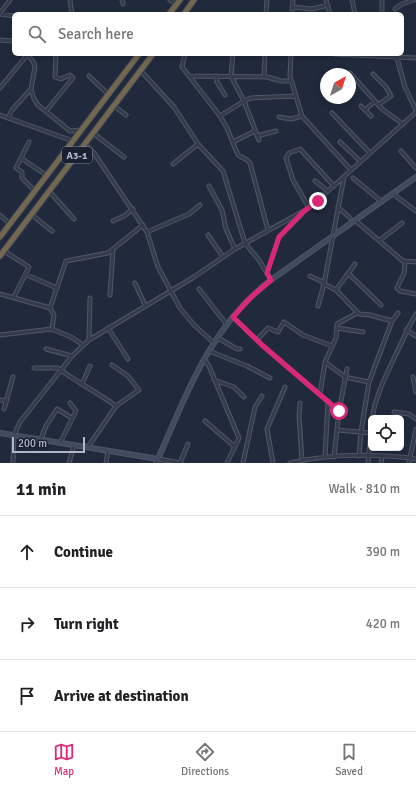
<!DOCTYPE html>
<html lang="en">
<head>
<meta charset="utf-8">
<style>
	body { margin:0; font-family:Signika,sans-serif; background:#f2f2f2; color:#202124 }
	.controls { position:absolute; right:12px; bottom:12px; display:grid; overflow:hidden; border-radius:6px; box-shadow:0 2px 6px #0003 }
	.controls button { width:36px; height:36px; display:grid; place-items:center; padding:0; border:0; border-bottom:1px solid #e0e0e0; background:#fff; color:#202124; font:20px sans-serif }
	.compass { position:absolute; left:320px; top:68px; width:36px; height:36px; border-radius:50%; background:#fff; box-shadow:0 2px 6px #0003; rotate:39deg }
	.scale { position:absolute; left:12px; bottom:10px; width:73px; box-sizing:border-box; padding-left:4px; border:2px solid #afb7c8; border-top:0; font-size:11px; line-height:14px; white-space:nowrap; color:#afb7c8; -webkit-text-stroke:3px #192131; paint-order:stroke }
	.stop { position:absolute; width:12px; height:12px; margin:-9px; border:3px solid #db2777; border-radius:50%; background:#fff }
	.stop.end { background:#db2777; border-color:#fff; box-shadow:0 1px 4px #0008 }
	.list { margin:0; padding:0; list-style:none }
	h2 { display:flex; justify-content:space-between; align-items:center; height:52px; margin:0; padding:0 16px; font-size:17px }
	h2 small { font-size:13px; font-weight:400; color:#757577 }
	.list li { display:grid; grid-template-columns:26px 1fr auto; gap:12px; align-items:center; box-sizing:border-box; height:72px; padding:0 16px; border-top:1px solid #e0e0e0 }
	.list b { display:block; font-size:15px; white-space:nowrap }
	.list em { font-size:13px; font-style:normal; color:#757577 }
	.icon { flex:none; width:22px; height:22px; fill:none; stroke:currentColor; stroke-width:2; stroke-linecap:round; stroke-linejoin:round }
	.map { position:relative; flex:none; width:416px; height:463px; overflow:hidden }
	.search { position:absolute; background:#fff; box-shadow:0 2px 6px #0003; left:12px; right:12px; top:12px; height:44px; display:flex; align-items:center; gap:10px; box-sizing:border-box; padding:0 14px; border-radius:6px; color:#757577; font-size:15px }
	.sheet { height:268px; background:#fff }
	nav { display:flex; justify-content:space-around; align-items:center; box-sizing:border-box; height:56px; border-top:1px solid #e0e0e0; background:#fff; font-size:11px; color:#757577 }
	nav a { display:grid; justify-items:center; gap:2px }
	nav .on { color:#db2777 }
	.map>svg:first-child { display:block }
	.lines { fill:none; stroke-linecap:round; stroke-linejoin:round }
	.street-casing { stroke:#4f5767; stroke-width:5 }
	.secondary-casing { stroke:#4f5767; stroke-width:6 }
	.highway-casing { stroke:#3c4454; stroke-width:7 }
	.street { stroke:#343c4c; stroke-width:3 }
	.secondary { stroke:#414b5f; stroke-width:4 }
	.highway { stroke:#736750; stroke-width:5 }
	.route { stroke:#db2777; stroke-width:5 }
	.labels { text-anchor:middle; stroke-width:3.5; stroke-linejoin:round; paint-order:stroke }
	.shield { fill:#192131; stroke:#828a9b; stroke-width:1 }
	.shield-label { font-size:10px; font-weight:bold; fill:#afb7c8 }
</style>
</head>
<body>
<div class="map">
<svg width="416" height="463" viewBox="0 0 416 463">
	<rect width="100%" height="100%" fill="#202a3c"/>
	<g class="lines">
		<g class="street-casing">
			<path id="street" d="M70 0 72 14
				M122 0 123 4
				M170 0 177 4
				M326 0 330 14
				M352 0 355 14
				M382 0V14
				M292 7 312 9 328 5
				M395 9 402 4 414 0
				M0 13 10 0
				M0 14 14 16
				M266 14 267 0
				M292 14 293 0
				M0 40 14 41
				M185 54 182 67 220 116 227 128 238 155 247 160 250 163 268 230
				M233 54 231 76 244 101 259 140
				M291 54 290 76 302 116 351 170
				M334 54 416 58
				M397 58 405 87 416 110
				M141 71 174 107 198 144 223 171 245 243 259 260 271 280
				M350 73 382 109 403 124
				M373 74 386 87 391 96 378 105
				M89 76 109 95
				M190 76 267 77 281 81H291
				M216 76 217 82 225 95
				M264 77 265 54
				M0 88 28 54
				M31 89 34 99 38 105 70 131 81 130
				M114 106 126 115
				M361 106 371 116
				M365 110 374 102
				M46 111 73 78 70 75 61 79 55 77 56 54
				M332 113 370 153
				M0 115 73 141
				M220 116 244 101 251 98 295 96
				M279 117 291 119 302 116
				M8 118 12 110 31 89 35 67 33 61 28 56
				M93 133 124 157
				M257 136 276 131
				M29 142 16 168 22 172V178L35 191
				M233 142 255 131
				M340 142 360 161
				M85 144 94 153 147 232 158 267 180 308 194 325 214 343
				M401 151 416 168
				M21 158 46 175
				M173 164 198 144
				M353 178 382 202
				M315 181 328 191
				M209 186 222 210 226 229 235 249
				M49 191 74 219
				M393 194 416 211
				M338 207 350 218
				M309 208 293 180 286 158 289 153 300 149 334 186
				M0 215 10 224
				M32 215 52 231
				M113 221 124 216 133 209
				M356 221 403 261 416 262
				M147 232 189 214 200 205
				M208 235 223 257
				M380 240 402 223
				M4 251 29 267 14 297
				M405 262 404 273 397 288 400 291 416 294
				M267 273 279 237 302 214
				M348 273 381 305
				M27 275 57 288
				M310 276 325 283
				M135 283 145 305
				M324 284 336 290 359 314 370 315 392 321 398 313
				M199 289 227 325
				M336 290 355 264
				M0 294 50 308 54 315 52 329
				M110 295 113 250
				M318 306 324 284 344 177
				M50 308 66 261 108 253 143 225
				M233 317 262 345 339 411 334 457
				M108 328 128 359
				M337 328 363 332
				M406 330 416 336
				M0 335 52 329 71 337 83 345
				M218 338 237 349H240
				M89 340 90 298
				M257 340 268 328 278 332 284 322 303 335 332 346
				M46 349 72 356
				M209 351 247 366 270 378
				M204 359 209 366 239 438 227 463
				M325 362 345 377
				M112 365 128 376 139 390 116 406
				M34 368H58C76 382 97 392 116 406L88 447
				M413 377 416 392
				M349 378 369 382
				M214 380 234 387 244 397
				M82 384 90 366
				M320 394 325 362 336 338 337 324 357 313
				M0 400 7 401
				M300 403 299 416 302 460
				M4 409 13 377
				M339 411 347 369
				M394 412 409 414 416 419
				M372 418C376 394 386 376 396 354 403 340 408 327 416 314
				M205 421 235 447
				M337 430 370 433
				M41 439 46 426 57 409 72 418
				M60 443 76 411 70 403
				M359 456 361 432 369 382 392 321
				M325 457 328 401
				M13 463 14 435 20 422 72 356 89 340 194 277 235 249 309 208 416 112
				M69 463 74 445
				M106 463 108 451
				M156 463 158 459 181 463
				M180 463 188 444
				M243 463 255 407 262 396
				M273 463 267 429 285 387
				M290 463C327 454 377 453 416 459
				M368 463 371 428
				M381 463 382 456
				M409 463 416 429"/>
		</g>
		<g class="secondary-casing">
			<path id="secondary" d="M0 433 158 459C187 393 211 325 271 280L416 177"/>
		</g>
		<g class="highway-casing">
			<path id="highway" d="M169 14 180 0
				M184 14 194 0
				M0 237 139 54
				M0 256 153 54"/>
		</g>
		<use href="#street" class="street"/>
		<use href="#secondary" class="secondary"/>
		<use href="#highway" class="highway"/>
	</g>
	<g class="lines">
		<path class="route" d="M318 201 303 212 279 237 267 273 271 280 250 298 233 317 262 345 339 411"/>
	</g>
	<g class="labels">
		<rect class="shield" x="62" y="147" width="30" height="16" rx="3"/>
		<g class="shield-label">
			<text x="77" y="159">A3-1</text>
		</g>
	</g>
</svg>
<div class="controls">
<button><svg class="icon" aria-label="locate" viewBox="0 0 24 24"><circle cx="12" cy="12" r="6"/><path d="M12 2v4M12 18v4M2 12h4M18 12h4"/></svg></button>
</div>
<svg class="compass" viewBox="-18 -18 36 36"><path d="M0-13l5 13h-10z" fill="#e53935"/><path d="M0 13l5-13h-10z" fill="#757577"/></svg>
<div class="scale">200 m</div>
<div class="stop" style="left:339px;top:411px"></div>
<div class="stop end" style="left:318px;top:201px"></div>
<div class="search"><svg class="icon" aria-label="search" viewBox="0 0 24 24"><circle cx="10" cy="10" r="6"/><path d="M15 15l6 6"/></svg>Search here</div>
</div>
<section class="sheet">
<h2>11 min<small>Walk · 810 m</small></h2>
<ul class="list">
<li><svg class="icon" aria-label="ahead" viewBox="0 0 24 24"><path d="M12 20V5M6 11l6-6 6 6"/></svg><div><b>Continue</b></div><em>390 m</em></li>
<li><svg class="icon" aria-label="right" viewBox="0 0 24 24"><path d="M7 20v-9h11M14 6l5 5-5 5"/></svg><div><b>Turn right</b></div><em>420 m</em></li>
<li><svg class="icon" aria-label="arrive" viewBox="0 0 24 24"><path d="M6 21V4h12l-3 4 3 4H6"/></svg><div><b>Arrive at destination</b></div></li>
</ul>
</section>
<nav>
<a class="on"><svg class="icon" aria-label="map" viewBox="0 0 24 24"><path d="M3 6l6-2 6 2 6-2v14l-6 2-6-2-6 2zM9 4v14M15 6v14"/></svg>Map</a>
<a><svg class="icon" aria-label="directions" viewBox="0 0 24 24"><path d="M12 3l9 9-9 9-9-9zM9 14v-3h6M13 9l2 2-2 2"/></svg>Directions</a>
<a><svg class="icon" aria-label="saved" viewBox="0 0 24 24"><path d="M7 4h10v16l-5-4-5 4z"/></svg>Saved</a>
</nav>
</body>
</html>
